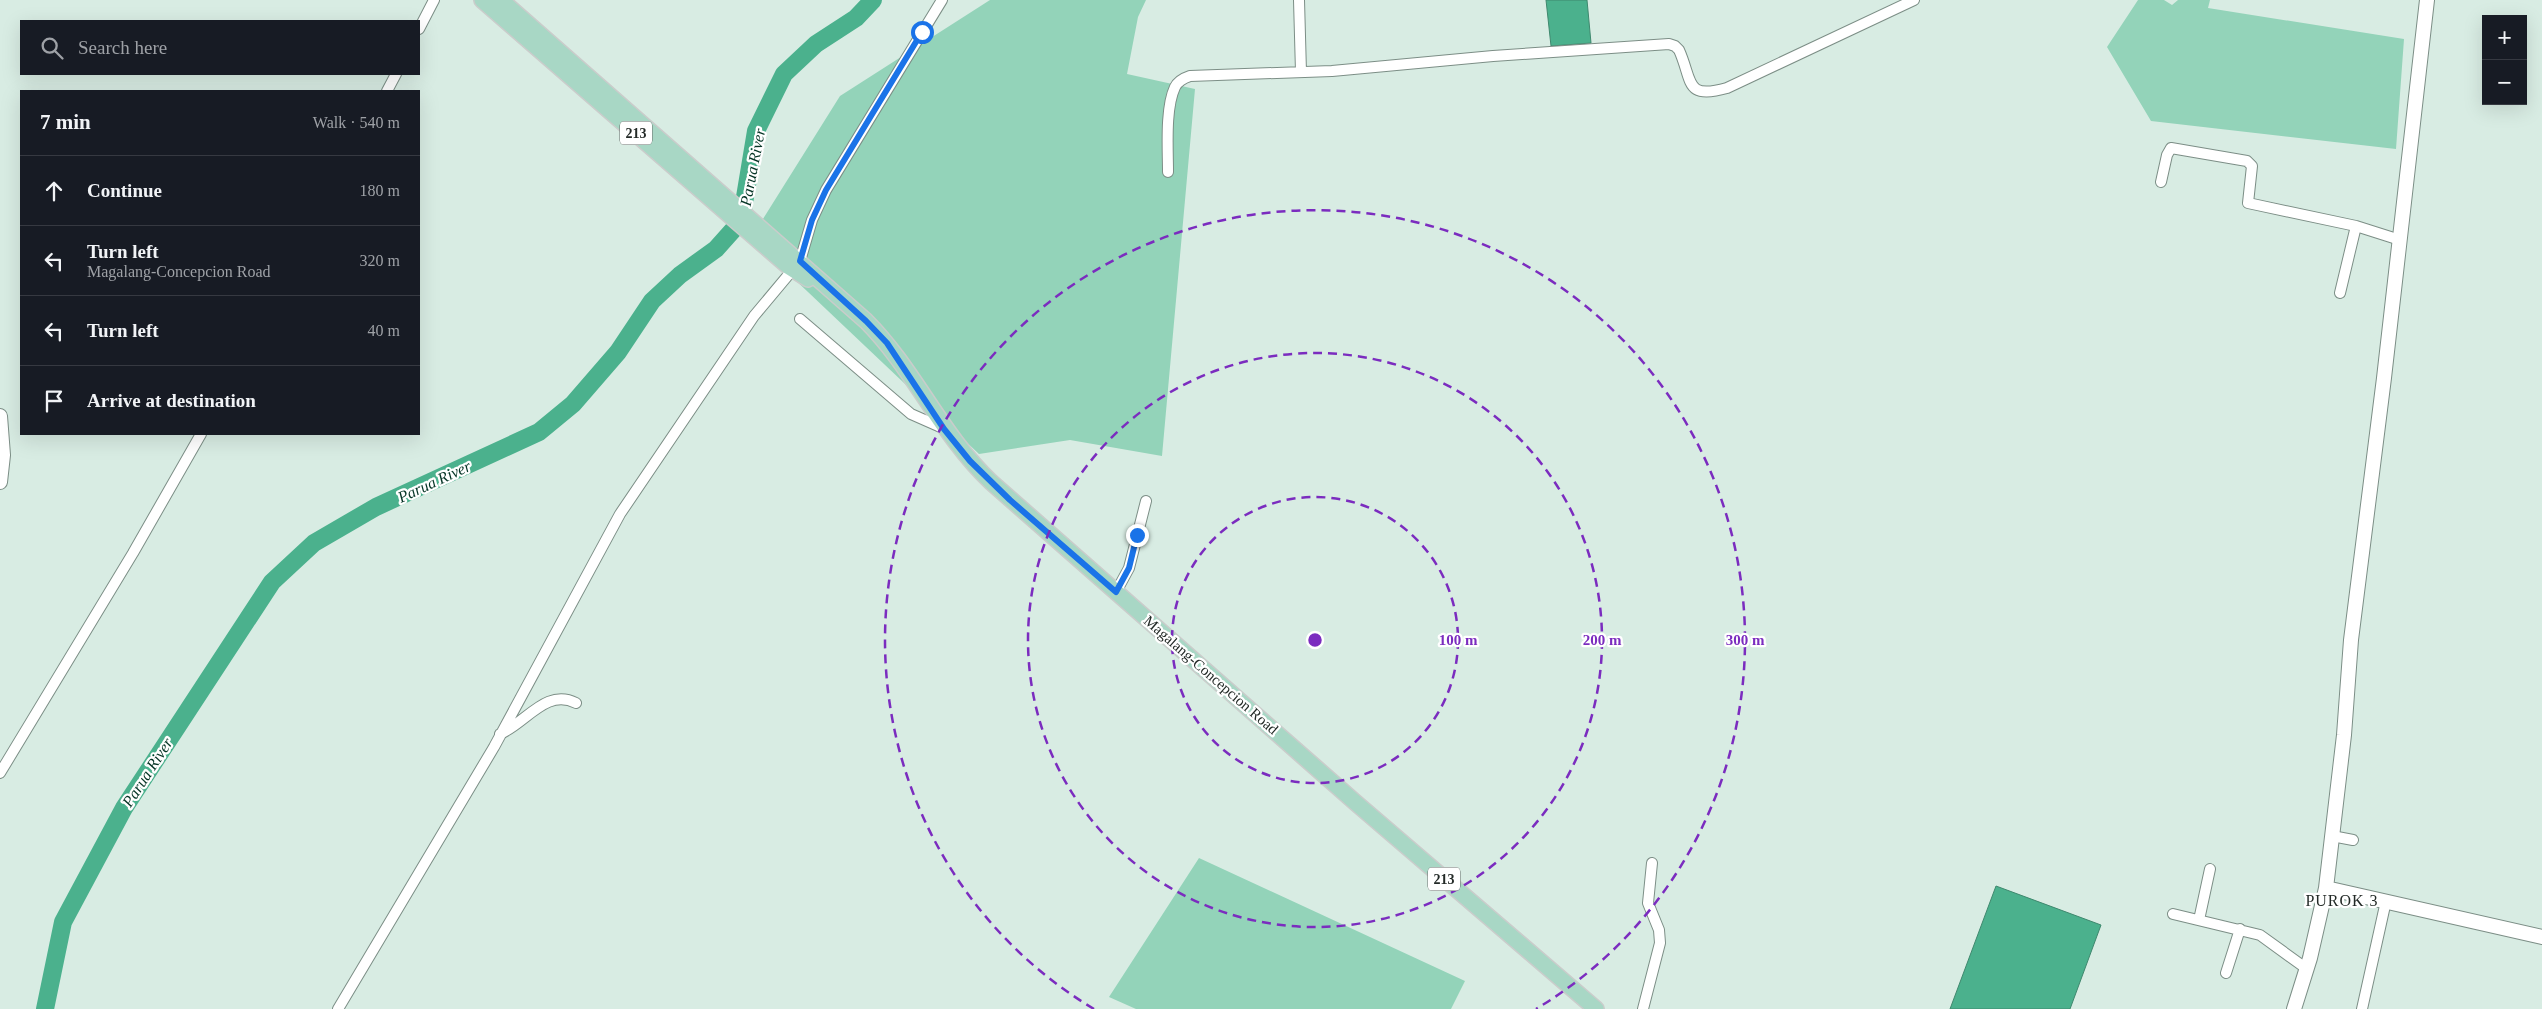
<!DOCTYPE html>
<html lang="en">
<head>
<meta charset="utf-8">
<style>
	body { margin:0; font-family:Georgia,serif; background:#20242c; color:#f1f3f6 }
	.controls { position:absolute; right:15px; top:15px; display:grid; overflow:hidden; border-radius:0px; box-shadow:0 5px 20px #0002 }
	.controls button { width:45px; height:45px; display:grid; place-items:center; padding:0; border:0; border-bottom:1px solid #363941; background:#171b24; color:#f1f3f6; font:25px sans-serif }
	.stop { position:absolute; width:15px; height:15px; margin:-11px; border:4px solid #1a73e8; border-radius:50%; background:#fff }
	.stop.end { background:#1a73e8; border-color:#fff; box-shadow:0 1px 5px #0008 }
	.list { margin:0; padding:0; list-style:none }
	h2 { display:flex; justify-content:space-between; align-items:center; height:65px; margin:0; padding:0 20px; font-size:21px }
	h2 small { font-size:16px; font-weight:400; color:#9ea1a6 }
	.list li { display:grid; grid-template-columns:32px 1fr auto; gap:15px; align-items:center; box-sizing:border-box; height:70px; padding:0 20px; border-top:1px solid #363941 }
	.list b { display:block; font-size:19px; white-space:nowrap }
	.list p { margin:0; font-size:16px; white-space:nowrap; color:#9ea1a6 }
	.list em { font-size:16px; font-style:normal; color:#9ea1a6 }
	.icon { flex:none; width:28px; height:28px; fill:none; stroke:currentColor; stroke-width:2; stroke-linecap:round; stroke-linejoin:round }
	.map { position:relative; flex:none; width:2542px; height:1009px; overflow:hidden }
	.search { position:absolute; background:#171b24; box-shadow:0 5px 20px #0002; left:20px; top:20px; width:400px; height:55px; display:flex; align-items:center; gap:12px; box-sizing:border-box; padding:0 18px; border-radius:0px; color:#9ea1a6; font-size:19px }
	.panel { position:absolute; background:#171b24; box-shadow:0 5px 20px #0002; left:20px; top:90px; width:400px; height:345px; border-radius:0px }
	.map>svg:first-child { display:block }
	.green { fill:#93d3b9 }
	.water { fill:#4bb18d; stroke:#3f886e }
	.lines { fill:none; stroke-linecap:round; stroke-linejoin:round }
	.river { stroke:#4bb18d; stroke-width:18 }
	.street-casing { stroke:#7c8e86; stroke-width:12 }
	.secondary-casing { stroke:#7c8e86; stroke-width:16 }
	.primary-casing { stroke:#cacccb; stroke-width:18 }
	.street { stroke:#fff; stroke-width:10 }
	.secondary { stroke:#fff; stroke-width:14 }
	.primary { stroke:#a8d7c5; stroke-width:15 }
	.route { stroke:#1a73e8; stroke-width:6 }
	.ring { fill:none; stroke:#7b2cbf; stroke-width:2.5; stroke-dasharray:9 6 }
	.labels { text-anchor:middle; stroke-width:4.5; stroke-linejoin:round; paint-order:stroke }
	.shield { fill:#fff; stroke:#656a68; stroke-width:1 }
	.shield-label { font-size:14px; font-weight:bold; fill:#232a27 }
	.street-label { font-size:15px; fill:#232a27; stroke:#fff }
	.water-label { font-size:16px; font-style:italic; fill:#053425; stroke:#fff }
	.neighbourhood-label { font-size:16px; letter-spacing:1px; fill:#232a27; stroke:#fff }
	.centre { fill:#7b2cbf; stroke:#fff; stroke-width:2.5 }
	.ring-label { font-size:15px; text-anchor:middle; font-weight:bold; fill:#7b2cbf; stroke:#fff; stroke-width:4.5; stroke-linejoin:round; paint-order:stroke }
</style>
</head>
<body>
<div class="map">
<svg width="2542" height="1009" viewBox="0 0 2542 1009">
	<rect width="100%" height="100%" fill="#d8ece3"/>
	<path class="green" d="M990 0H1146L1138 17 1127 74 1195 89 1162 456 1070 440 979 454 751 238 840 96Z
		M2138 0H2164L2172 5 2178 0H2210L2208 8 2404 39 2396 149 2151 121 2107 47Z
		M1199 858 1465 981 1451 1009H1136L1109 997Z"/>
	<path class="water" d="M1546 0H1587L1591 43 1551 46Z
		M1996 886 2101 925 2070 1009H1950Z"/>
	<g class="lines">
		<path class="river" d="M45 1009 63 922 124 808 272 582 314 543 376 507 539 432 573 404 618 352 652 301 680 275 716 249 741 221 756 131 784 74 816 44 856 18 873 0"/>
		<g class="street-casing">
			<path id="street" d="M1299 0 1301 72
				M419 29 434 0
				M387 91 396 74
				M1168 172C1168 149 1165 108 1175 87 1178 81 1184 78 1190 76L1332 71 1493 56 1669 44 1675 46 1679 50C1693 81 1684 100 1727 88L1914 0
				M2161 182 2167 155 2171 148 2247 161 2252 166 2248 203 2356 226 2400 240
				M2340 293 2356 226
				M800 319 911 414 945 429
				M1116 592 1129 568 1146 501
				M500 734C527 722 546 688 576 703
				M0 773 133 553 201 434
				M2332 836 2353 840
				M2173 914 2260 935 2307 969
				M2199 920 2210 869
				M2226 973 2240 929
				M338 1009 494 747 620 514 754 316 800 261 812 220 826 190 942 0
				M1643 1009 1660 943 1659 930 1648 903 1652 863
				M2362 1009 2386 901"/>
		</g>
		<g class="secondary-casing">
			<path id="secondary" d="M0 416 3 455 0 482
				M2326 888 2542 937
				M2294 1009 2310 958 2326 888 2344 735 2351 640 2384 378 2427 0"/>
		</g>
		<g class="primary-casing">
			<path id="primary" d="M482 0 789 267 808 279
				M501 0 866 321C914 369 941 435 991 482L1356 803 1596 1009"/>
		</g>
		<use href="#street" class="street"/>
		<use href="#secondary" class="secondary"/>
		<use href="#primary" class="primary"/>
	</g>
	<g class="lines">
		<path class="route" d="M922 32 826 190 812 220 800 261 866 321 887 343 944 429 970 461 1010 500 1116 592 1129 568 1137 535"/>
	</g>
	<g class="ring">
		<circle cx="1315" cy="640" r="143"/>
		<circle cx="1315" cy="640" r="287"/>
		<path d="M1094 1009A430 430 0 1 1 1536 1009"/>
	</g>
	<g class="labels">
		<g class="shield">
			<rect x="620" y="121.5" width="32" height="23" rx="4"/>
			<rect x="1428" y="867.5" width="32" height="23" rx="4"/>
		</g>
		<g class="shield-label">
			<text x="636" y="138">213</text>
			<text x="1444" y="884">213</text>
		</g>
		<g class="street-label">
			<text transform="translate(1211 675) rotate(41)" y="5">Magalang-Concepcion Road</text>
		</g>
		<g class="water-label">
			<text transform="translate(752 167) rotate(-79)" y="6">Parua River</text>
			<text transform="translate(434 481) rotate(-25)" y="6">Parua River</text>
			<text transform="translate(147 772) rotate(-57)" y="6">Parua River</text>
		</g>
		<g class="neighbourhood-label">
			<text x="2342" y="906">PUROK 3</text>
		</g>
	</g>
	<circle cx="1315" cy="640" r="8" class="centre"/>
	<g class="ring-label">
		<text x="1458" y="645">100 m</text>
		<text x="1602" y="645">200 m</text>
		<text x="1745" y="645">300 m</text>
	</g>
</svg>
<div class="controls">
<button>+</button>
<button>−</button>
</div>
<div class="stop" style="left:922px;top:32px"></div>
<div class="stop end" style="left:1137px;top:535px"></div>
<div class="search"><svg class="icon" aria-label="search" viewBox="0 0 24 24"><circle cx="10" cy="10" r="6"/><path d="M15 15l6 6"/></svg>Search here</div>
<section class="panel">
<h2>7 min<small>Walk · 540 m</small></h2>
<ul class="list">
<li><svg class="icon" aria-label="ahead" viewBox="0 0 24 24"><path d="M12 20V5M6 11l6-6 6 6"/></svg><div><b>Continue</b></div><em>180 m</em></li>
<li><svg class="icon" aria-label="left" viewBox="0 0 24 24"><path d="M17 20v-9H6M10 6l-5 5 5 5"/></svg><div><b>Turn left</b><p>Magalang-Concepcion Road</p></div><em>320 m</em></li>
<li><svg class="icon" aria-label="left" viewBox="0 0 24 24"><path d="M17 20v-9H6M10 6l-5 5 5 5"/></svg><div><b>Turn left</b></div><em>40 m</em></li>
<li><svg class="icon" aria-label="arrive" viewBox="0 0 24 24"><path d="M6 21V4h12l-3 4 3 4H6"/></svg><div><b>Arrive at destination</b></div></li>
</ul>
</section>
</div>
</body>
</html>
